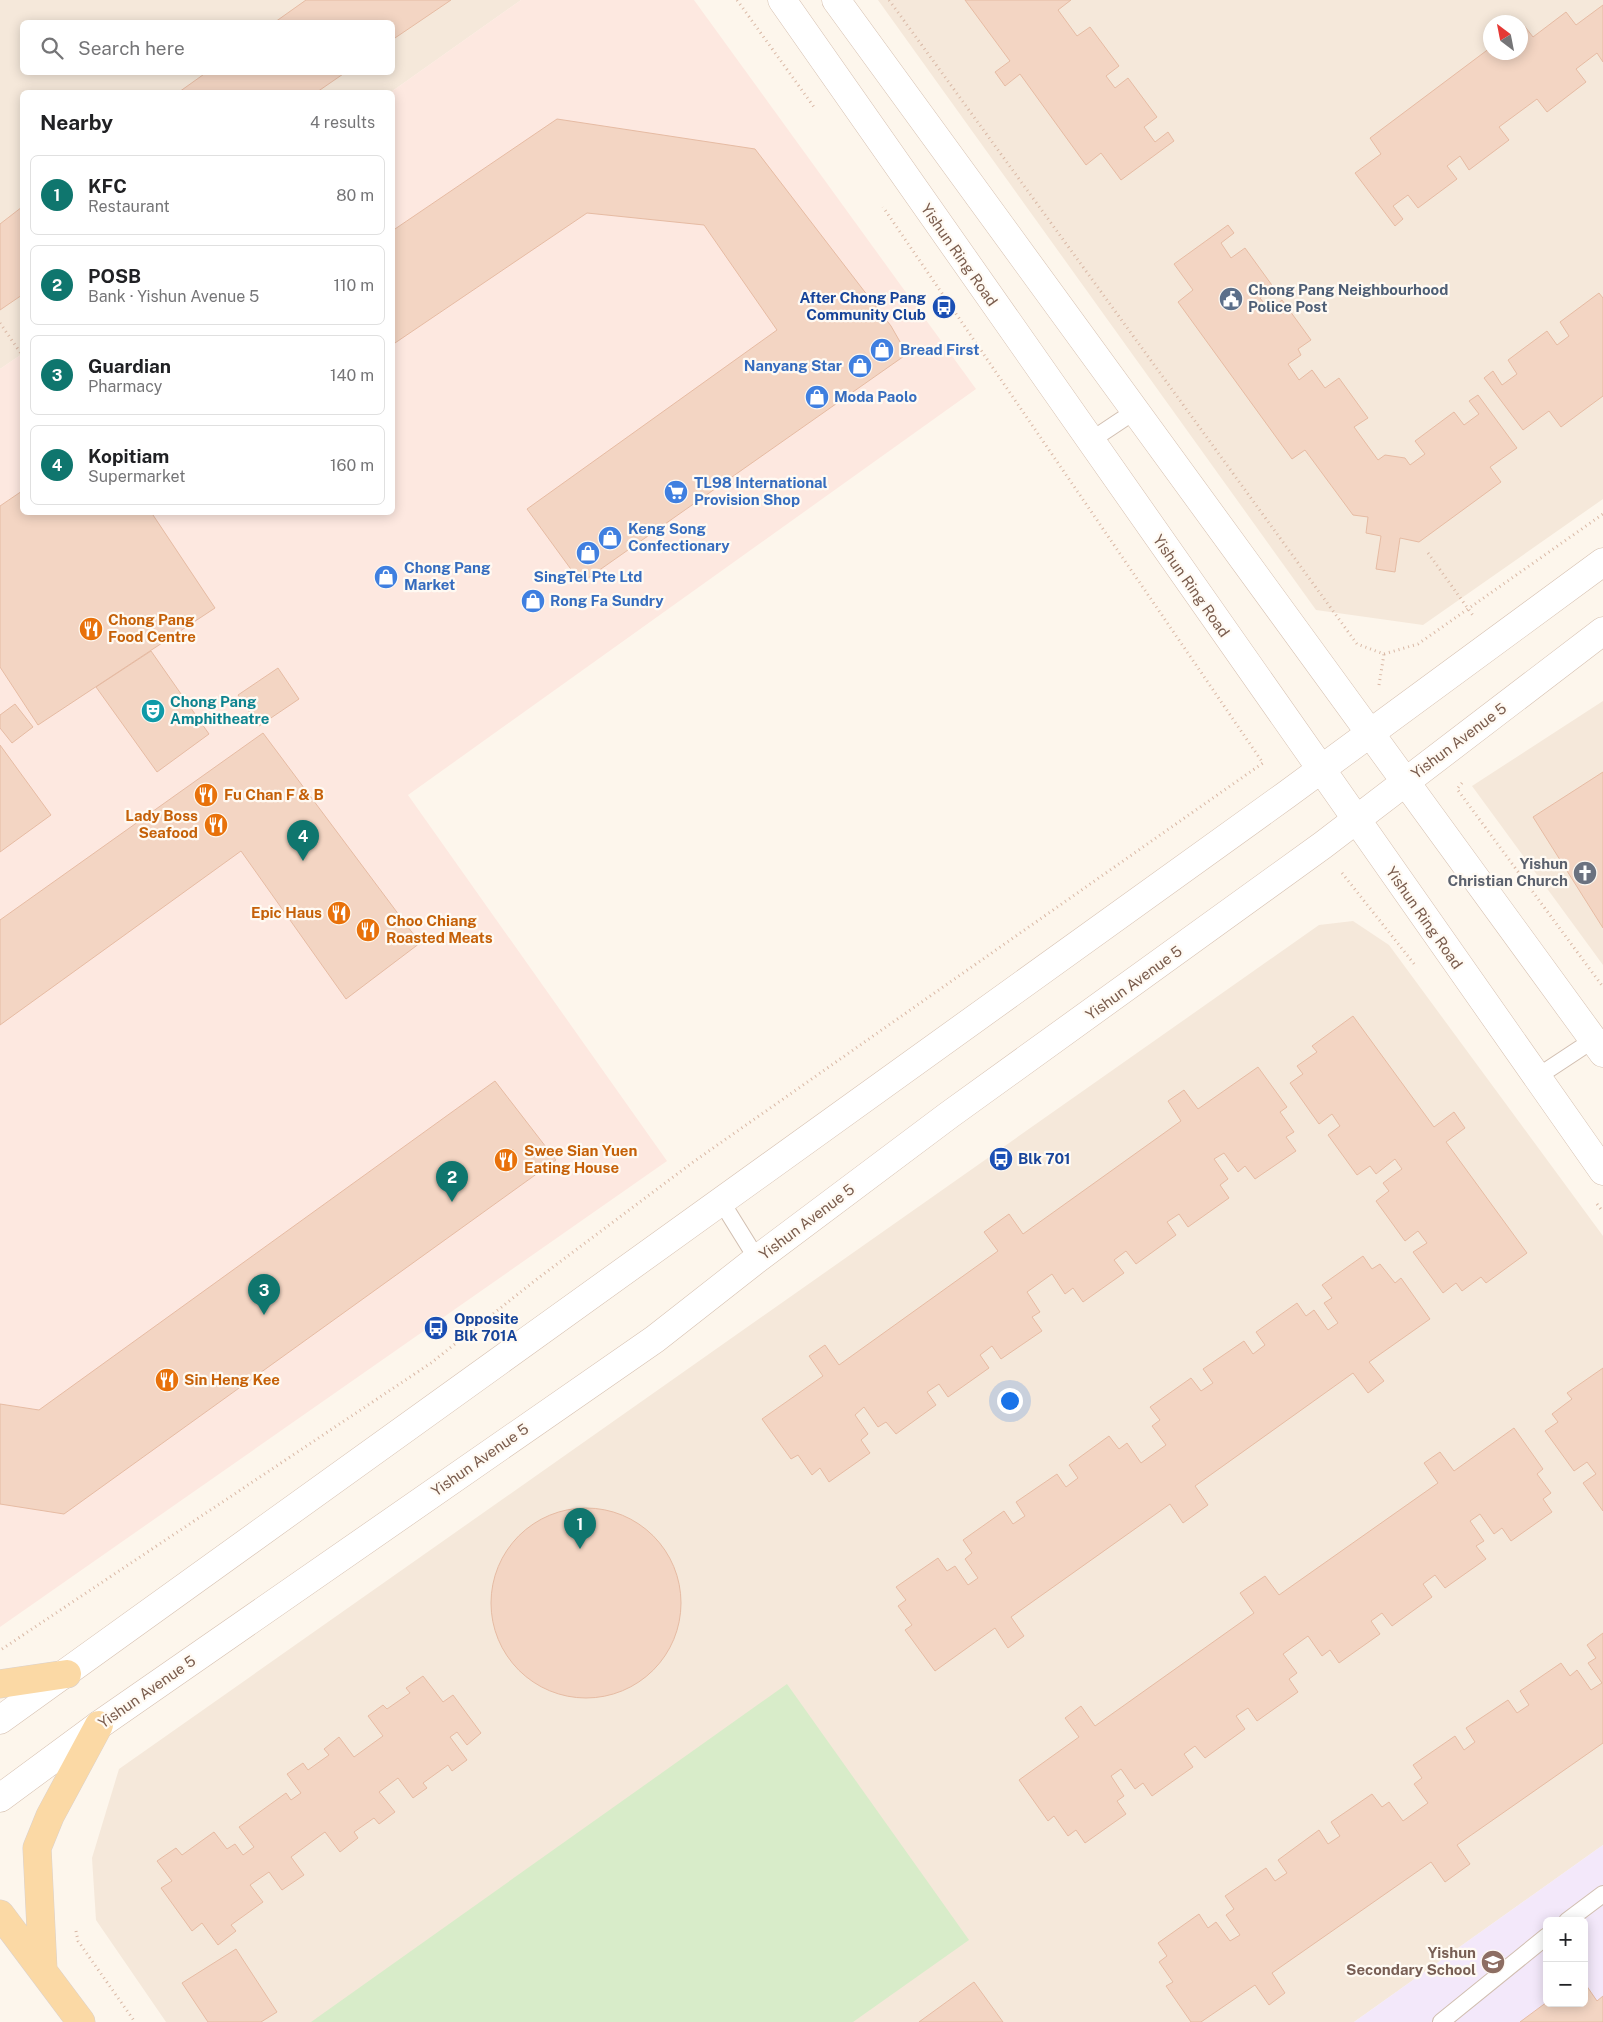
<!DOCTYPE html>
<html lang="en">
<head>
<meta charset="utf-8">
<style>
	body { margin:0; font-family:"Public Sans",sans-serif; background:#f2f2f2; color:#202124 }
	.controls { position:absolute; right:15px; bottom:15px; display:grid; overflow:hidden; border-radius:8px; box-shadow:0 2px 12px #0003 }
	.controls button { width:45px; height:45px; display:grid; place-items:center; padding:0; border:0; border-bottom:1px solid #e0e0e0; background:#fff; color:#202124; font:25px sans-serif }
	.compass { position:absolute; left:1483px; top:15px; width:45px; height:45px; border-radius:50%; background:#fff; box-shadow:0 2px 12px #0003; rotate:328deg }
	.you { position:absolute; left:1009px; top:1400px; width:18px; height:18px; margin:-12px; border:4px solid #fff; border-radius:50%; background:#1a73e8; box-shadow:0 0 0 8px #1a73e833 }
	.badge { display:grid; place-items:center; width:32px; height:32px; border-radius:50%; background:#0f766e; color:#fff; font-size:16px; font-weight:700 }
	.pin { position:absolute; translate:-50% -41px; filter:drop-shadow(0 1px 2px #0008) }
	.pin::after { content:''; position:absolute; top:26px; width:18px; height:15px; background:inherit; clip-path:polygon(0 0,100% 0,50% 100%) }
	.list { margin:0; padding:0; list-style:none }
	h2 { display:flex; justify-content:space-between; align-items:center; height:65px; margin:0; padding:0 20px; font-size:21px }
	h2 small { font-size:16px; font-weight:400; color:#757577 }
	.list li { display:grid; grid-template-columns:32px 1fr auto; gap:15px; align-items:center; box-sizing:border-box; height:80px; margin:0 10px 10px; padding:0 10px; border:1px solid #e0e0e0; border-radius:8px }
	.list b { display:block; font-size:19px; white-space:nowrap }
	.list p { margin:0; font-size:16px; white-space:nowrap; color:#757577 }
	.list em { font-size:16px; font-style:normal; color:#757577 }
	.icon { flex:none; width:28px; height:28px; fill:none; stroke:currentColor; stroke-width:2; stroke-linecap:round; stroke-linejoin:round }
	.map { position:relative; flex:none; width:1603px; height:2022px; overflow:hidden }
	.search { position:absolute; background:#fff; box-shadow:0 2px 12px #0003; left:20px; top:20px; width:375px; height:55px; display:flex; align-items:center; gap:12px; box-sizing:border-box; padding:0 18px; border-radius:8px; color:#757577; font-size:19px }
	.panel { position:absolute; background:#fff; box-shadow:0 2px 12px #0003; left:20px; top:90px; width:375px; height:425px; border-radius:8px }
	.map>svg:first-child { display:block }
	.residential { fill:#f5e8da; fill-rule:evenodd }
	.commercial { fill:#fde8e0 }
	.education { fill:#f3e8fa; fill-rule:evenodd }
	.green { fill:#d8ecc9 }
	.building { fill:#f3d5c3; stroke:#e6bba3 }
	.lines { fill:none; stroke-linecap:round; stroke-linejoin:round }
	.service-casing { stroke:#d1beb0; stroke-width:18 }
	.secondary-casing { stroke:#d6c0b0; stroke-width:29 }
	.primary-casing { stroke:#dad1cd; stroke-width:29 }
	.path { stroke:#d9b8a5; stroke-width:3; stroke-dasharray:1 4; stroke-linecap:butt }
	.service { stroke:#fff; stroke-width:16 }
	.secondary { stroke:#fff; stroke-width:28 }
	.primary { stroke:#fbd9a5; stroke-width:28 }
	.labels { text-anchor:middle; stroke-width:4.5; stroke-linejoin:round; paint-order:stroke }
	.street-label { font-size:15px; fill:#7a5c4d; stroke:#fffaf3 }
	.service-label { font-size:15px; font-weight:bold; fill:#4e5e75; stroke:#fffaf3; text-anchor:start }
	.transit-label { font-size:15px; font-weight:bold; fill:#164399; stroke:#fffaf3; text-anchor:start }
	.shop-label { font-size:15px; font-weight:bold; fill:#366cbe; stroke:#fffaf3; text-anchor:start }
	.food-label { font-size:15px; font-weight:bold; fill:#c56008; stroke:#fffaf3; text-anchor:start }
	.culture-label { font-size:15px; font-weight:bold; fill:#0d838f; stroke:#fffaf3; text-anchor:start }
	.worship-label { font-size:15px; font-weight:bold; fill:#5b616d; stroke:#fffaf3; text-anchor:end }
	.education-label { font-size:15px; font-weight:bold; fill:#785e54; stroke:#fffaf3; text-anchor:end }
</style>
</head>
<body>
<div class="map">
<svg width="1603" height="2022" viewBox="0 0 1603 2022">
	<rect width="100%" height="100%" fill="#fdf6ec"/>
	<path class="residential" d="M0 0H521L391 92H22V354L0 369ZM22 22H392V72H22Z
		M878 0H1603V499L1423 625 1316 610ZM1490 22H1520V52H1490Z
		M1603 701V965L1472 786Z
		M1353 921 1389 945 1603 1236V1845L1354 2022H166L96 1920 92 1858 119 1769 1319 925Z"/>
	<path class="commercial" d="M521 0H694L976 389 408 795 667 1161 0 1627V369L22 354V512H392V92H391Z"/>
	<path class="education" d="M1603 1845V2022H1354ZM1547 1921H1584V2003H1547Z"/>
	<path class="green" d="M787 1684 969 1940 853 2022H311Z"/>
	<path class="building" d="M306 0H451L392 40V22H275Z
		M965 0H1071L1058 10 1077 36 1090 27 1119 66 1106 76 1115 88 1128 78 1157 117 1144 127 1155 142 1168 132 1174 141 1121 180 1101 153 1086 165 1020 74 1005 86 995 72 1010 61Z
		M1603 5V62L1597 53 1576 69 1586 82 1547 112 1537 99 1499 127 1509 140 1469 170 1460 156 1447 166 1457 179 1418 208 1408 195 1393 206 1403 219 1395 226 1355 173 1381 154 1370 138 1490 48V52H1520V25L1523 24 1533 37 1566 12 1576 25Z
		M207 72H346L317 92H179Z
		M557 119 755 149 891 326 907 354 581 583 527 509 777 330 704 225 587 213 392 345V231Z
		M22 207V295L0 310V224Z
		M1228 225 1234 233 1221 243 1231 258 1245 248 1274 288 1260 298 1269 310 1282 300 1311 340 1298 349 1301 355 1288 364 1299 380 1312 370 1325 388 1339 378 1368 418 1354 427 1378 460 1385 455 1405 458 1410 465 1425 454 1415 441 1454 412 1464 425 1479 414 1469 401 1478 395 1517 448 1490 467 1501 482 1419 542 1400 538 1395 572 1376 569 1381 536 1366 533 1368 517 1353 515 1305 450 1292 459 1178 302 1193 290 1174 264Z
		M1599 293 1603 298V396L1561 427 1549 411 1523 430 1484 378 1493 371 1502 385 1517 374 1508 360 1547 331 1557 345 1569 336 1560 322Z
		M22 491V512H151L215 608 38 725 0 667V506Z
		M151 651 209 734 157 772 96 687Z
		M278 668 299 699 259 726 238 695Z
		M15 704 33 727 12 743 0 728V715Z
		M263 733 420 943 346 999 241 851 0 1025V920Z
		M0 745 51 815 0 852Z
		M1603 772V928L1533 817Z
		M1353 1016 1434 1127 1454 1112 1465 1128 1446 1142 1527 1253 1486 1283 1481 1277 1462 1291 1456 1283 1443 1293 1413 1252 1427 1243 1418 1231 1405 1241 1376 1201 1389 1191 1383 1183 1402 1169 1395 1159 1376 1174 1370 1166 1357 1175 1328 1135 1340 1126 1332 1114 1319 1124 1290 1083 1303 1074 1297 1066 1317 1052 1312 1046Z
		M1258 1067 1287 1107 1280 1112 1294 1132 1286 1137 1296 1151 1255 1179 1245 1166 1238 1172 1224 1153 1214 1159 1228 1179 1220 1185 1229 1198 1188 1227 1179 1214 1167 1222 1176 1235 1136 1264 1126 1251 1114 1260 1124 1273 1083 1302 1073 1288 1065 1294 1052 1274 1027 1292 1040 1312 1032 1317 1042 1331 1001 1359 992 1346 980 1355 989 1368 948 1397 939 1384 927 1392 936 1405 896 1434 886 1422 878 1427 864 1407 855 1415 868 1434 861 1440 870 1453 829 1482 820 1468 812 1475 798 1455 791 1459 762 1419 823 1376 809 1356 825 1345 839 1365 998 1251 984 1232 1009 1214 1023 1234 1181 1121 1168 1101 1184 1090 1198 1109Z
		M495 1081 556 1160 64 1514 0 1504V1404L39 1410Z
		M1363 1256 1372 1269 1380 1264 1395 1283 1401 1278 1430 1319 1369 1362 1384 1381 1368 1393 1353 1373 1195 1486 1208 1505 1183 1523 1170 1504 1011 1617 1024 1636 1008 1648 995 1628 935 1671 905 1630 912 1625 898 1606 906 1600 896 1587 938 1558 947 1571 955 1566 968 1585 978 1578 965 1559 972 1553 963 1540 1004 1511 1013 1524 1025 1516 1016 1502 1057 1474 1066 1487 1078 1478 1069 1465 1109 1436 1119 1449 1127 1443 1141 1463 1166 1445 1152 1426 1160 1420 1150 1407 1191 1378 1201 1391 1213 1383 1203 1369 1244 1341 1253 1354 1265 1345 1256 1332 1297 1303 1306 1316 1314 1310 1328 1330 1338 1323 1324 1303 1332 1298 1322 1285Z
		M1603 1368V1511L1583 1483 1596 1474 1587 1462 1574 1471 1545 1431 1558 1422 1552 1414 1572 1399 1567 1393Z
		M1514 1428 1543 1469 1537 1474 1551 1493 1543 1499 1552 1512 1511 1541 1502 1528 1494 1534 1480 1514 1470 1521 1484 1541 1476 1546 1486 1559 1445 1588 1435 1575 1423 1584 1432 1597 1392 1626 1382 1613 1371 1621 1380 1634 1339 1663 1330 1650 1322 1656 1308 1636 1283 1654 1297 1673 1289 1679 1298 1692 1257 1721 1248 1708 1236 1716 1245 1729 1205 1758 1195 1746 1184 1754 1193 1767 1152 1796 1143 1783 1135 1789 1121 1769 1111 1776 1124 1796 1117 1801 1126 1814 1085 1843 1076 1830 1068 1836 1054 1816 1048 1821 1019 1780 1079 1737 1065 1718 1081 1706 1095 1726 1254 1613 1240 1593 1265 1576 1279 1595 1438 1483 1424 1463 1440 1452 1454 1471Z
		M491 1603a95 95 0 1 1 190 0a95 95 0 1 1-190 0Z
		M1603 1633V1743L1457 1845 1470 1864 1445 1882 1431 1862 1272 1973 1285 1993 1269 2005 1255 1985 1201 2022H1191L1166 1986 1173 1982 1159 1962 1167 1956 1158 1943 1199 1914 1208 1928 1216 1922 1230 1941 1240 1935 1226 1915 1234 1909 1225 1896 1266 1868 1275 1881 1287 1873 1278 1860 1319 1830 1328 1844 1340 1836 1331 1822 1372 1794 1382 1807 1389 1802 1403 1821 1428 1803 1414 1784 1422 1778 1413 1765 1455 1736 1464 1750 1475 1742 1466 1728 1508 1700 1517 1713 1529 1705 1520 1691 1561 1663 1570 1676 1577 1670 1591 1690 1602 1683 1588 1663 1596 1658 1587 1645Z
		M423 1676 443 1702 453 1695 481 1733 467 1745 457 1732 450 1737 467 1760 452 1771 448 1765 423 1783 427 1788 413 1798 398 1778 379 1792 395 1812 379 1824 374 1818 354 1832 358 1838 340 1852 325 1832 291 1857 304 1875 282 1890 269 1872 250 1885 263 1902 231 1925 236 1931 218 1945 202 1923 192 1931 161 1888 172 1881 157 1861 176 1848 182 1855 214 1832 227 1849 235 1844 243 1855 254 1847 239 1827 286 1793 291 1800 301 1793 287 1774 303 1763 308 1770 329 1755 324 1749 339 1737 354 1757 383 1736 368 1716 383 1705 387 1709 410 1693 406 1688Z
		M236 1949 277 2012 261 2022H208L182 1983Z
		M974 1982 1003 2022H919Z
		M1584 1982 1597 2001 1603 1996V2022H1520L1547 2002 1584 2003Z"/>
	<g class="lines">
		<g class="service-casing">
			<path id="service" d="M1090 441 1135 411
				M1537 1077 1593 1040 1601 1038
				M721 1201 757 1259
				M1567 1921 1603 1894
				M1441 2022 1547 1936"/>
		</g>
		<g class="secondary-casing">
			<path id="secondary" d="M782 0 1603 1171
				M836 0 1603 1053
				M0 1720 1286 795 1603 562
				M0 1798 99 1725 655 1339 757 1259 949 1115 1323 845 1603 631"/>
		</g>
		<g class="primary-casing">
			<path id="primary" d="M0 1684 67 1674
				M0 1914 81 2022
				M43 1970 37 1848 50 1816 99 1725"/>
		</g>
		<path class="path" d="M737 0 814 107
			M889 0 1357 644 1384 654 1418 644 1603 514
			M0 323 22 355
			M1428 553 1474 617
			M1379 685 1384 654
			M1462 783 1457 789 1603 987
			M1342 873 1415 965
			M1597 1204 1603 1212
			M2 1649 431 1363 537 1279 696 1160 1263 763 883 207
			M76 1931 78 1941 135 2022"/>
		<use href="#service" class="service"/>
		<use href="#secondary" class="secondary"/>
		<use href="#primary" class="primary"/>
	</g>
	<defs>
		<g id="civic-disc" transform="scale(1.25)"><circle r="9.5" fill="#5c6f8a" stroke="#fffaf3"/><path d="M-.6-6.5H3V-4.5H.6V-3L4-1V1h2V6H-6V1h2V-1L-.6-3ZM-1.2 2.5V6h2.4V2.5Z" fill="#fff"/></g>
		<g id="bus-disc" transform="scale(1.25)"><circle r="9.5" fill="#1a4fb4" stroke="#fffaf3"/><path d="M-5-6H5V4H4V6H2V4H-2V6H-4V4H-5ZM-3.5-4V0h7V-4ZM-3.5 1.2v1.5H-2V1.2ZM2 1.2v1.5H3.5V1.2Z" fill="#fff"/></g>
		<g id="shop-disc" transform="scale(1.25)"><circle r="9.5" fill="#3f7fe0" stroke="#fffaf3"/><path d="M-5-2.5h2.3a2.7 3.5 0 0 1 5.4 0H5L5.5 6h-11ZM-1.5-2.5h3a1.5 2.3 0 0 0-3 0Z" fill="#fff"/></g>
		<g id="supermarket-disc" transform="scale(1.25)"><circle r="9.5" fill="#3f7fe0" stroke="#fffaf3"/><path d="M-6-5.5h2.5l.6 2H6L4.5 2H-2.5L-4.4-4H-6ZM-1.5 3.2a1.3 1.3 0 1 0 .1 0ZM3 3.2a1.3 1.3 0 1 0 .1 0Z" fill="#fff"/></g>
		<g id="restaurant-disc" transform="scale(1.25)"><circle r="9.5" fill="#e8710a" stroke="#fffaf3"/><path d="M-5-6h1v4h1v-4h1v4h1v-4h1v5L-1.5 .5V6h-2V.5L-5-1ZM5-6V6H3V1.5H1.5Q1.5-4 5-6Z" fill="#fff"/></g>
		<g id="theatre-disc" transform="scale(1.25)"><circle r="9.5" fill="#0f9aa8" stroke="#fffaf3"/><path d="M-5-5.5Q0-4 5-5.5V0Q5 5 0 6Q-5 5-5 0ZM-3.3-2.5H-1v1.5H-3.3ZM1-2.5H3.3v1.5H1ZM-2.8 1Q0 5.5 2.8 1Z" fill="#fff"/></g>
		<g id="church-disc" transform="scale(1.25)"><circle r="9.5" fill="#6b7280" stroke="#fffaf3"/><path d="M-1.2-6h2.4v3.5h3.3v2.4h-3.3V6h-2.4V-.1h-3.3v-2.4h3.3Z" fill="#fff"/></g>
		<g id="school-disc" transform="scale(1.25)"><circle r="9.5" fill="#8d6e63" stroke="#fffaf3"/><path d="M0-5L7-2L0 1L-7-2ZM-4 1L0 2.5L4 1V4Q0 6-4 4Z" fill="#fff"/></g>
	</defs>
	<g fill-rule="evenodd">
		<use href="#civic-disc" x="1231" y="299"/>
		<use href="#bus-disc" x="944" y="307"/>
		<use href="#shop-disc" x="882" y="350"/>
		<use href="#shop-disc" x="860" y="366"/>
		<use href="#shop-disc" x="817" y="397"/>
		<use href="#supermarket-disc" x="676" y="492"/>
		<use href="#shop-disc" x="610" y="538"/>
		<use href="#shop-disc" x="588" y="553"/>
		<use href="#shop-disc" x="386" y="577"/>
		<use href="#shop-disc" x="533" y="601"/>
		<use href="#restaurant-disc" x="91" y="629"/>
		<use href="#theatre-disc" x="153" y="711"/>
		<use href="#restaurant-disc" x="206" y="795"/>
		<use href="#restaurant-disc" x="216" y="825"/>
		<use href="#church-disc" x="1585" y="873"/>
		<use href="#restaurant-disc" x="339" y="913"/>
		<use href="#restaurant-disc" x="368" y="930"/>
		<use href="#bus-disc" x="1001" y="1159"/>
		<use href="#restaurant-disc" x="506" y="1160"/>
		<use href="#bus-disc" x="436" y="1328"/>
		<use href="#restaurant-disc" x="167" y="1380"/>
		<use href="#school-disc" x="1493" y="1962"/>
	</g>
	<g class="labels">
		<g class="street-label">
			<text transform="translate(959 255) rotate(55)" y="5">Yishun Ring Road</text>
			<text transform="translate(1191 586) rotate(55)" y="5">Yishun Ring Road</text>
			<text transform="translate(1459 741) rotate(-37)" y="5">Yishun Avenue 5</text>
			<text transform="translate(1424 918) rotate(55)" y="5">Yishun Ring Road</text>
			<text transform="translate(1134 983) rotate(-36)" y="5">Yishun Avenue 5</text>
			<text transform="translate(807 1222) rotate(-37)" y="5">Yishun Avenue 5</text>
			<text transform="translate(480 1460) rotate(-35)" y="5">Yishun Avenue 5</text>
			<text transform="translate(147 1692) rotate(-35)" y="5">Yishun Avenue 5</text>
		</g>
		<g class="service-label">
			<text x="1248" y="295">Chong Pang Neighbourhood<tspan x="1248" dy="17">Police Post</tspan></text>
		</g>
		<g class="transit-label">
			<text x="926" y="303" text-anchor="end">After Chong Pang<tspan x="926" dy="17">Community Club</tspan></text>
			<text x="1018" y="1164">Blk 701</text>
			<text x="454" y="1324">Opposite<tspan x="454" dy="17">Blk 701A</tspan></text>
		</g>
		<g class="shop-label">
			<text x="900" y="355">Bread First</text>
			<text x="842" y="371" text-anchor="end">Nanyang Star</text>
			<text x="834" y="402">Moda Paolo</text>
			<text x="694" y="488">TL98 International<tspan x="694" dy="17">Provision Shop</tspan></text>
			<text x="628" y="534">Keng Song<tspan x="628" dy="17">Confectionary</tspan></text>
			<text x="404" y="573">Chong Pang<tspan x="404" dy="17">Market</tspan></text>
			<text x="588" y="582" text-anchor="middle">SingTel Pte Ltd</text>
			<text x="550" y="606">Rong Fa Sundry</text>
		</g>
		<g class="food-label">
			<text x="108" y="625">Chong Pang<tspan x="108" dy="17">Food Centre</tspan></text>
			<text x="224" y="800">Fu Chan F &amp; B</text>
			<text x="198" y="821" text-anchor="end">Lady Boss<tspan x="198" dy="17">Seafood</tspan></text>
			<text x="322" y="918" text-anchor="end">Epic Haus</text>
			<text x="386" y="926">Choo Chiang<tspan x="386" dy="17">Roasted Meats</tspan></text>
			<text x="524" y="1156">Swee Sian Yuen<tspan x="524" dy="17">Eating House</tspan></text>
			<text x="184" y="1385">Sin Heng Kee</text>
		</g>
		<g class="culture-label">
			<text x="170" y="707">Chong Pang<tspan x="170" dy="17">Amphitheatre</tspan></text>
		</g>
		<g class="worship-label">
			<text x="1568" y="869">Yishun<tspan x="1568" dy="17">Christian Church</tspan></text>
		</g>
		<g class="education-label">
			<text x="1476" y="1958">Yishun<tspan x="1476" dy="17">Secondary School</tspan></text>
		</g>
	</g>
</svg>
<div class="controls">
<button>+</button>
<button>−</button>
</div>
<svg class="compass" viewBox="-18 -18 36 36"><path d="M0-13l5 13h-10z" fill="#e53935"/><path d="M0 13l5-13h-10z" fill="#757577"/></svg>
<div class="you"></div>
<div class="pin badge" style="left:580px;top:1549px">1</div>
<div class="pin badge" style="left:452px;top:1202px">2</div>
<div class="pin badge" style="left:264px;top:1315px">3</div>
<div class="pin badge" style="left:303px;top:861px">4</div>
<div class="search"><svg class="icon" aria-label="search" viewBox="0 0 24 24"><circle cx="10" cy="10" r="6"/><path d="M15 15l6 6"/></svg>Search here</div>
<section class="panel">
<h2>Nearby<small>4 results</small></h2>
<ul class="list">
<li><span class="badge">1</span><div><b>KFC</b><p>Restaurant</p></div><em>80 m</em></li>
<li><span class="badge">2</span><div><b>POSB</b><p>Bank · Yishun Avenue 5</p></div><em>110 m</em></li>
<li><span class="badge">3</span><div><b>Guardian</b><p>Pharmacy</p></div><em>140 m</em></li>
<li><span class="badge">4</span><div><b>Kopitiam</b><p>Supermarket</p></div><em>160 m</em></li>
</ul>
</section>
</div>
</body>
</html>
